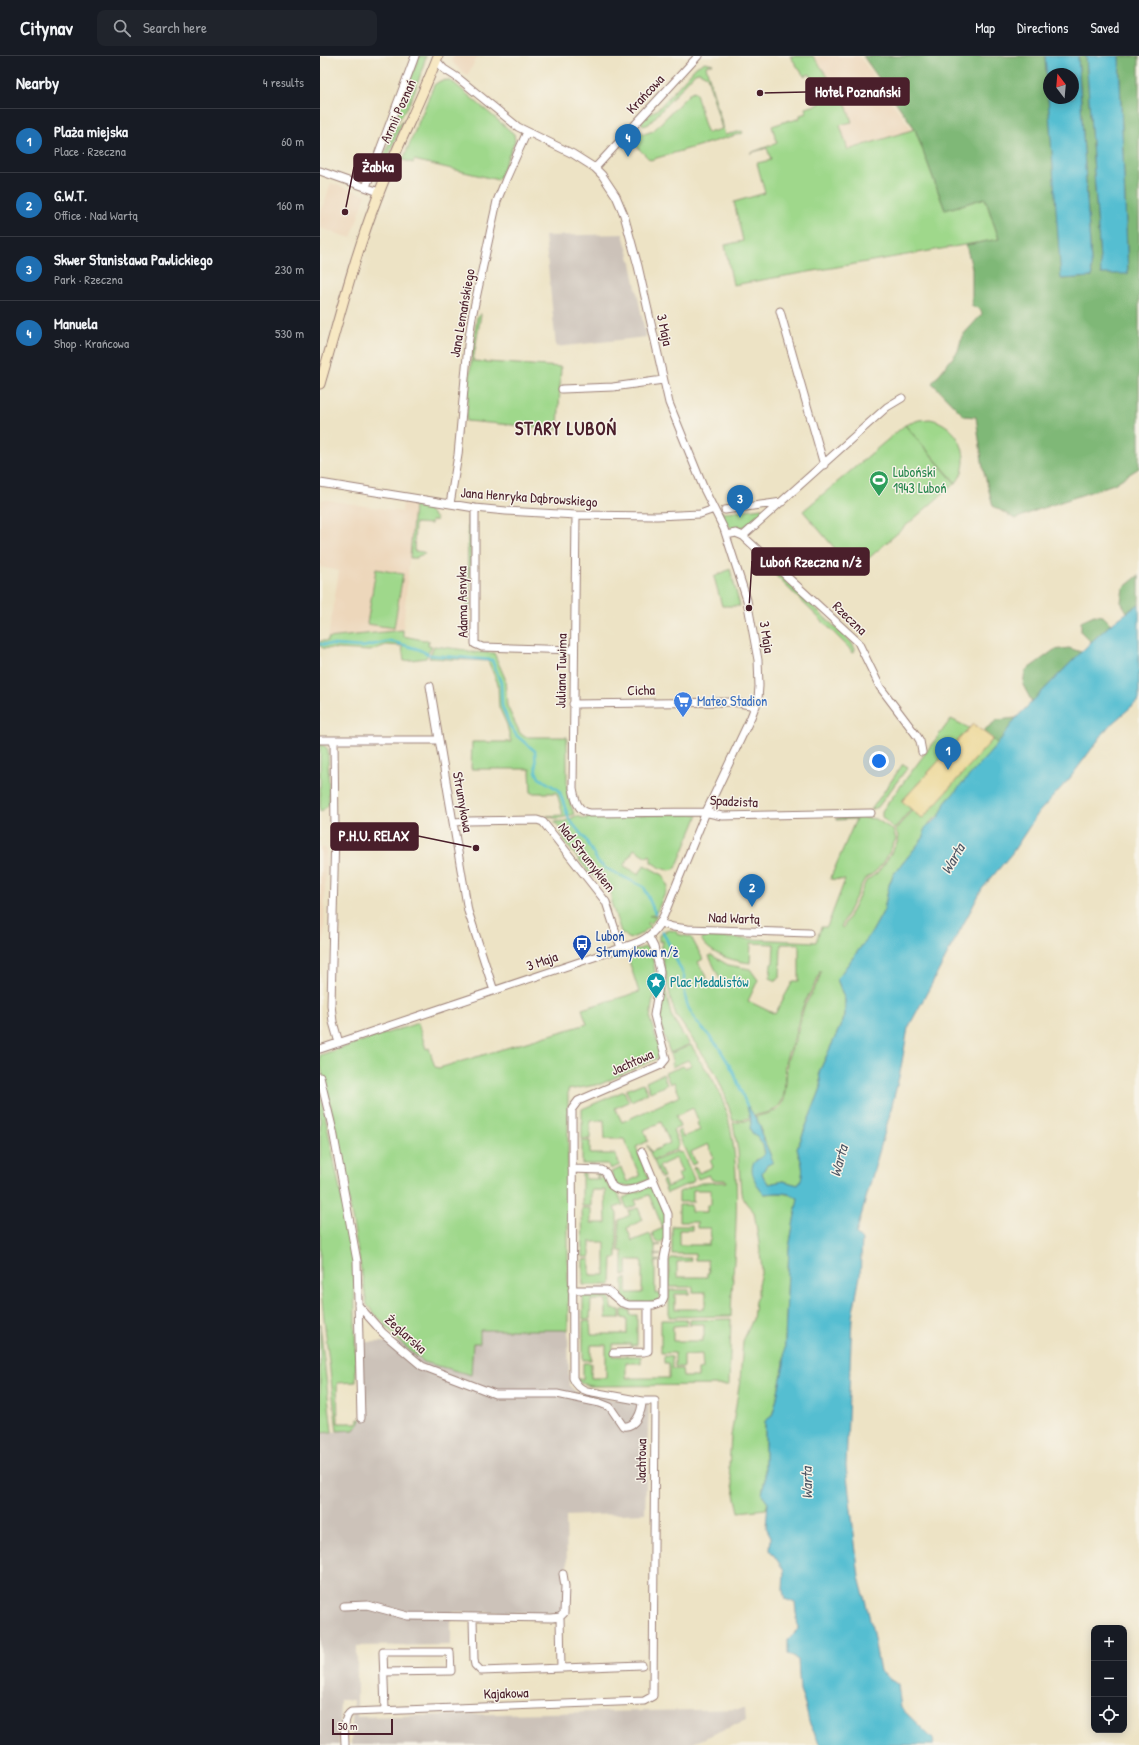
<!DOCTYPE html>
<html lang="en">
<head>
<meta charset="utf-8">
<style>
	body { margin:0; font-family:"Patrick Hand",sans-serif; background:#20242c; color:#f1f3f6 }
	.controls { position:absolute; right:12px; bottom:12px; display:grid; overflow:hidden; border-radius:8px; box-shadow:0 2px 10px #0003 }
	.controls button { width:36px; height:36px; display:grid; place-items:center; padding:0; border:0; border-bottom:1px solid #363941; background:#171b24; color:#f1f3f6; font:20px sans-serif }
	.compass { position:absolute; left:723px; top:12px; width:36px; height:36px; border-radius:50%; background:#171b24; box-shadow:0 2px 10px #0003; rotate:344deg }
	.scale { position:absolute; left:12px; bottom:10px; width:61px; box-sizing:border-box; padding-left:4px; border:2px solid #4a1f2b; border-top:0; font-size:11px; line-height:14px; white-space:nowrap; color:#4a1f2b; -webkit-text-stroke:3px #f7f3e8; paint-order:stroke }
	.you { position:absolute; left:559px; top:705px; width:14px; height:14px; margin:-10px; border:3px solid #fff; border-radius:50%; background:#1a73e8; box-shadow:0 0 0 6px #1a73e833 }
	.badge { display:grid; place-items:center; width:26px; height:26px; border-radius:50%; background:#1f6fb2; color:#fff; font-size:13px; font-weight:700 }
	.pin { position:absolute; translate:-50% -33px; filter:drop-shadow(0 1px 2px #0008) }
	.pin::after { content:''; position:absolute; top:21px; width:14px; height:12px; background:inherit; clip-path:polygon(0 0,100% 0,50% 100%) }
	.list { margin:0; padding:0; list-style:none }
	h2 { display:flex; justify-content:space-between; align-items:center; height:52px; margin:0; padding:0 16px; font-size:17px }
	h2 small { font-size:13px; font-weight:400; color:#9ea1a6 }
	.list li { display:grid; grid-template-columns:26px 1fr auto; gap:12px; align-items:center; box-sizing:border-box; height:64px; padding:0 16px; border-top:1px solid #363941 }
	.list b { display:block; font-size:15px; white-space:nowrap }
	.list p { margin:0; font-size:13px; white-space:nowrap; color:#9ea1a6 }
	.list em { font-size:13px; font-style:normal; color:#9ea1a6 }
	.icon { flex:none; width:22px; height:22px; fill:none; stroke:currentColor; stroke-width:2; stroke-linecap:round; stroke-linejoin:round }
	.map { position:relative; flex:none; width:819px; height:1689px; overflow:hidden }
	header { display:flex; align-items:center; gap:24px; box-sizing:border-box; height:56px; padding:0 20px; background:#171b24; border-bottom:1px solid #363941 }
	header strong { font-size:19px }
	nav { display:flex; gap:22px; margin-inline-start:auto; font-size:14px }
	.search { width:280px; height:36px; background:#20242c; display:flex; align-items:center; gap:10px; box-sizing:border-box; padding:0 14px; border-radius:8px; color:#9ea1a6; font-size:15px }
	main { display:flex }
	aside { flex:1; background:#171b24 }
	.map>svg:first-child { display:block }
	.built { fill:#edd7bb }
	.industrial { fill:#ccc2b9 }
	.green { fill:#9fd88b; stroke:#747c5b }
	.forest { fill:#7fb877; stroke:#646c51 }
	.sand { fill:#eeda9e; stroke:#9c7c64 }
	.water { fill:#54bed1; stroke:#4f6e7e; fill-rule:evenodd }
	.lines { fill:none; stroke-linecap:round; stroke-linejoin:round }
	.stream { stroke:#54bed1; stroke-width:2.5 }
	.street-casing { stroke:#9c8178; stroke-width:9 }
	.secondary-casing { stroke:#9c8178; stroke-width:11 }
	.street { stroke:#fff; stroke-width:7 }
	.secondary { stroke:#f7e8c3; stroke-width:9 }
	.labels { text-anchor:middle; stroke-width:3; stroke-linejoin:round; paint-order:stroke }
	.street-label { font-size:14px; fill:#4a1f2b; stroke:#f7f3e8 }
	.leisure-label { font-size:14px; fill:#27864d; stroke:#f7f3e8; text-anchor:start }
	.shop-label { font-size:14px; fill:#366cbe; stroke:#f7f3e8; text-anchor:start }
	.transit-label { font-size:14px; fill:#164399; stroke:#f7f3e8; text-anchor:start }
	.culture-label { font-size:14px; fill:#0d838f; stroke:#f7f3e8; text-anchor:start }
	.water-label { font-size:15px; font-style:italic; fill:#4e5765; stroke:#f7f3e8 }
	.district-label { font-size:18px; font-weight:bold; letter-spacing:1px; fill:#4a1f2b; stroke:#f7f3e8 }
	.leader { fill:none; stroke:#4a1f2b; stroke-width:1.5 }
	.callout-dot { fill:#4a1f2b; stroke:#f7f3e8; stroke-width:1.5 }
	.callout { fill:#4a1f2b; stroke:#4a1f2b; stroke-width:1.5 }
	.callout-label { font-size:15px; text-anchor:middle; font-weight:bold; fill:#fff }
</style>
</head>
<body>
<header>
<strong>Citynav</strong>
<div class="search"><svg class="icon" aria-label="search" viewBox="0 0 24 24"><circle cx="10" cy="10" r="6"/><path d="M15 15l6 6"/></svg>Search here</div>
<nav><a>Map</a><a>Directions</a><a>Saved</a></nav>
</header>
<main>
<aside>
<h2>Nearby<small>4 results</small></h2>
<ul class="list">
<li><span class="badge">1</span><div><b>Plaża miejska</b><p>Place · Rzeczna</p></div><em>60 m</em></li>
<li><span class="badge">2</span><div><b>G.W.T.</b><p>Office · Nad Wartą</p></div><em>160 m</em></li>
<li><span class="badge">3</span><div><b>Skwer Stanisława Pawlickiego</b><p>Park · Rzeczna</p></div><em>230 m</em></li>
<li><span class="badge">4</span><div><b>Manuela</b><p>Shop · Krańcowa</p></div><em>530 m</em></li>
</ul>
</aside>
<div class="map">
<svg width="819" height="1689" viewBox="0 0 819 1689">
	<rect width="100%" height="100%" fill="#f7f3e8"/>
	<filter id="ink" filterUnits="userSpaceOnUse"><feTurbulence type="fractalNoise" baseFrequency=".025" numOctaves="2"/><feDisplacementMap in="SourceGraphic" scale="8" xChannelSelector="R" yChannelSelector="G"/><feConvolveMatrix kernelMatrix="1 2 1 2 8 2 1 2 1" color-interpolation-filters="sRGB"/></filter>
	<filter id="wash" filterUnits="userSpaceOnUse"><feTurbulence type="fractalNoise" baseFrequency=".012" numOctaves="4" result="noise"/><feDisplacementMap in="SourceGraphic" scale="16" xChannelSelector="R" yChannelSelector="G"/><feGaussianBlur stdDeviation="0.9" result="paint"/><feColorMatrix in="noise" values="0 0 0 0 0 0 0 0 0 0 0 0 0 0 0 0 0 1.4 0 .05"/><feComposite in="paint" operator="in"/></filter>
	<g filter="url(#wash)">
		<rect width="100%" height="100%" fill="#ede3c5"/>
		<path class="built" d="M133 0H158L147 20 134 8 131 3Z
			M494 0H539L592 74 528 95 520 69 531 65 524 43Z
			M11 127 46 139 31 182 0 172V159Z
			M2 443 82 456 83 447 94 449 83 574 8 582 19 515 0 511V455Z
			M0 791 6 792 4 887H0Z"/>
		<path class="industrial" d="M303 178 311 207 326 281 236 291 225 180Z
			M160 1274H248L249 1329 258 1338 329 1348 325 1457 246 1460 248 1557 131 1556V1589L37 1590V1661L425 1653 426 1664 369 1689H31L33 1644H20L19 1689H0V1377L34 1374 43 1360 41 1286H80L104 1306 151 1319 153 1286Z"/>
		<path class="green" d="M99 0H106C99 24 91 53 73 70Z
			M470 0H493L524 43 532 66 520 69 528 94 595 73 625 154 665 142 679 183 413 229 405 189 423 185 414 146 445 137 437 107 451 104 447 92 430 97 457 87 452 70 470 64 471 65 480 62V59L487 57 485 52 500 48 490 18 484 20Z
			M385 6 393 8 386 10 405 79 422 75 423 77 330 104 308 82 316 73 324 78 333 75 371 36 374 35 376 37 387 77 402 73 387 20 379 16 375 17 329 68 324 70 321 67 331 57 338 53 376 11Z
			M128 24 134 27 194 78 195 85 178 124 94 104 93 107 83 104 114 29 120 25Z
			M83 64 59 123 56 124V122L75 72Z
			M160 258H161L153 305 241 311 238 373 146 365 152 295 157 261Z
			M610 363C638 368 655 403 636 427L585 369 599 364Z
			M585 369 635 427 534 515 483 455Z
			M94 449 106 451 117 464 111 465V468L95 467 94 495 103 496 105 498 98 500 97 502H90Z
			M442 452V456C435 462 420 479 409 470 404 467 402 457 399 453L405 458 407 456Z
			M148 460 151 465 150 550 147 554Z
			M56 513 83 518 74 572 47 568Z
			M410 513 420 550H402L394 521Z
			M455 515 531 586 535 593 534 596 532 597 529 592 505 568 453 517Z
			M83 574V580L109 585 108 589 112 590 106 602 84 605 82 590 66 589 50 595 3 592 0 590V585H8V582Z
			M114 590 146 594 148 596 174 597 185 622 187 650 200 677 205 681H247V731L249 744 254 758C244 762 237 764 227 760L243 759 237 737H211L210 713H151L152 686H191L187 669 179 651 178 628 168 605 109 602Z
			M631 663 649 672 582 745 591 753 574 773 562 761V755Z
			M673 683 678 688 625 747 621 758 610 766 604 778V781L573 819 569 829 564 854 552 876 517 923 525 944V960L499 1016 501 1032 477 1093C482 1107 486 1117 478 1129L463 1125 449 1128 444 1122 442 1117 446 1110 453 1106 452 1103 441 1077V1071L435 1061 456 1055 461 1050 464 1044 466 1027 467 1004 475 985 484 951 499 924 501 915H500C497 928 488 938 483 950 479 961 477 972 474 983 472 990 468 995 466 1003 462 1017 469 1037 459 1050 454 1057 441 1057 434 1060L427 1049 430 1062 413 1065 405 1039 395 1016 356 959 351 944 341 895 343 885 339 886V879L344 875H348L349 874 356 875 357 878 371 881 383 903 378 906 391 930 401 925 389 900 391 899 408 909 430 913 438 924 428 945 455 958 473 925H479V888H461L460 922H457V925L450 922 451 908 453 907 454 888 431 887 430 907C414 905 390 899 381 883L385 881 496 886 501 871H507L525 824 510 823 536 763 516 764V762L541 761 556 763 573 774 576 783 564 806 556 815 544 824 521 871 523 872 536 847 546 825 557 817 565 807 577 787 578 780 575 774 592 754 602 763Z
			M0 687 7 692 8 694 9 748 2 755H0Z
			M583 708 588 711 558 751 551 754Z
			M376 758 378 759 356 812C347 817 339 811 331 806V800L329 799 328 801 314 793 304 810 319 818 324 809 343 819 348 831 336 857 329 860 337 859 331 868 328 866 327 868 330 871 319 879 309 883 304 878 302 879 291 846C293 838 288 829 281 824 277 821 273 822 270 818L245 786 240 771 234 766 245 765 256 760 267 763V760Z
			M325 891 331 893 336 921 330 963 342 1000 281 1028 248 1034V1274H160V1287H153L151 1319 104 1306 80 1286 47 1249 19 1086 0 1008V999L98 967 106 993 109 992 115 1011 119 1012 267 968 262 953 319 936 308 902 303 898Z
			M344 926 351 959 363 979 370 988 350 997 338 961Z
			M371 989 379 1002 378 1003C434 1065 413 1183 411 1260L349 1261V1234H369V1238H355V1253H384L385 1249H386V1236H373V1231H349V1205L351 1202H371L370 1205 357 1206V1221H387V1217H389L388 1204H375V1198H352V1170H372V1174H359V1189H389V1185L391 1184 390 1172H377V1166H359V1149H371V1156H387V1149H391V1134H373V1146H359V1136L381 1127 406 1126V1124H392L389 1119 378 1123 373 1112 376 1111 379 1117 393 1111 390 1104 394 1102 388 1088 371 1096 376 1107 372 1109 357 1076 360 1074 363 1081 380 1074 377 1067 379 1066 373 1052 356 1060 360 1071 353 1074 359 1089 356 1091 357 1093 333 1104 327 1089 331 1096 350 1087 341 1066 324 1074 328 1085 316 1091 329 1123 314 1130H297L291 1116 301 1112 307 1126 320 1120 304 1083H285L284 1064 270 1065V1083H262V1053L304 1035 309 1046 295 1052 302 1066 360 1040 354 1026 350 1028 345 1017 363 1010 365 1012 371 1009 368 1004 352 1011 351 1008 353 1007 350 998Z
			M343 1018 347 1029 330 1036 326 1026Z
			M323 1027 328 1037 311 1045 306 1034Z
			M0 1034 34 1204 36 1326 17 1327 18 1367H37L38 1363H42L34 1374 17 1375 0 1228Z
			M430 1064 434 1078C441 1081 446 1092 443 1100L436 1104C434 1117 433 1129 445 1138 457 1137 466 1136 478 1142L469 1192 464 1308 456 1346 452 1360 445 1365V1423L442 1438 448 1446 446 1453 419 1456 409 1411 411 1380 420 1324 423 1285 433 1263 435 1245 438 1239V1228L442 1214 439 1187 434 1156 426 1147 421 1137 418 1095 413 1067Z
			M262 1085H270V1098H295L300 1109 290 1113 288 1108H262Z
			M358 1095 359 1097 362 1096 374 1123 373 1126 347 1137 342 1125 344 1124 347 1131 361 1125 358 1118 362 1116 356 1102 339 1110 344 1121 341 1122 334 1105Z
			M262 1117H265V1123H277V1117H280V1119H278V1123L284 1121 290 1133 298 1137 303 1149 294 1152 297 1158V1202H292L291 1229H263V1204L270 1203V1219H285V1186H270V1201H263L262 1152H271V1167H286L285 1134H271V1150H262Z
			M331 1130 333 1131 345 1157V1183L341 1186H336L332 1177 343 1172 329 1139 315 1144 317 1149 307 1153 303 1142Z
			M318 1152 323 1164 307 1172 312 1185 330 1178 334 1189H341L335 1190V1199H341H335V1204L341 1205 335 1206V1237L341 1238 339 1244C330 1248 312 1248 303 1244V1223L307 1222V1237H322V1204H307V1219H303V1195H299V1164L310 1159 308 1155Z
			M263 1239 288 1240 291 1244V1253L300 1254V1262H286V1244H271L270 1263H263Z
			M302 1254H310V1259H317V1289H312L311 1294V1288H293V1300H321V1307H306V1322H349V1307H344V1300L352 1301V1313H362L363 1321H378V1314L383 1313 382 1298 364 1299V1311H355V1297H341V1264H367V1269L353 1270V1285H383V1281H384V1268H371L370 1269V1264L411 1263 409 1329 270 1330 257 1325V1323H263V1307H271V1322H286V1289H271V1304H263V1265H270L271 1278H307V1263L302 1262Z
			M0 1268 12 1376 0 1377Z"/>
		<path class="forest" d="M543 0H725L742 223 772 221 758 0H766L781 218 808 217 799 0H819V412L794 428 720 453 695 463 673 450 663 412 656 361 644 360 612 327 638 295 642 280 662 258 660 253 652 250V212L646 189 679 183 665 142 625 154 595 73Z
			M819 519V548L807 556 801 546 803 532Z
			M774 559 783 560 791 568 771 586 761 576V565Z
			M749 592 761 596 712 646 703 629 705 615 734 594Z
			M696 662 678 688 663 675 677 664Z"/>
		<path class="sand" d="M653 668 673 683 602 763 582 745Z"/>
		<path class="water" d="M725 0H758L772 221 741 223ZM729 18H753V42H729Z
			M766 0H799L808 218H781Z
			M819 548V644L788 671 750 722 719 756 692 797 662 833 609 933 588 972 580 1017 569 1061 536 1178 542 1184 540 1220 532 1261 526 1411 539 1521 551 1567 560 1615 578 1629 581 1652 613 1683 614 1689H500L489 1666 485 1648 480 1635 478 1604 468 1598V1583L478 1573 475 1547 465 1543 463 1535 464 1514 450 1494 451 1481 446 1471 448 1446 442 1438 445 1423V1365L452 1360 456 1346 464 1308 469 1192 478 1142C466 1135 457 1137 444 1138 438 1133 429 1116 433 1108 435 1104 440 1103 443 1100L445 1097 443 1089 438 1081 432 1077 430 1072 431 1066 426 1047 440 1069 441 1077 452 1103 453 1106 446 1110 442 1117 444 1122 449 1128 463 1125 478 1129C486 1117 482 1107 477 1093L501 1032 499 1016 525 960V944L517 923 552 876 564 854 569 829 573 819 604 781C601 768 615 768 620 759 622 755 623 751 625 747L676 690 696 662 771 586 791 568Z"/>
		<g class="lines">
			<path class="stream" d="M0 588 42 591 70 585 98 593 108 598
				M110 599 172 604 181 627 182 650 190 670 197 680 215 695 216 715 219 722 239 734 249 763 266 784 278 806 285 812 324 831 335 857
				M343 876 364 920 365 940 368 951 376 965 398 990 413 1015 427 1050"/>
		</g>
	</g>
	<g filter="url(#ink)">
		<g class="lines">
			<g class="street-casing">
				<path id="street" d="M275 112 378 0
					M0 115 59 136
					M46 131 95 0
					M460 255 504 409
					M242 333 293 331 343 324
					M0 427 155 452 186 455 256 459 337 460 380 458 394 453
					M130 448 138 399 148 289 152 261 177 145 186 123 207 76
					M155 452V588L162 591 254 594
					M405 454 462 446
					M256 459 253 732C255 743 257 755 270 757L384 756 402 760 551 757
					M406 479 416 477 423 480 538 586 560 631 597 680 600 685 602 696
					M423 480 567 351 582 342
					M110 630 148 855 174 935
					M253 648 412 646 436 650
					M0 684H119
					M14 684 15 774 11 949 13 966 19 987
					M134 766 147 765 217 764 223 766 286 846 301 892
					M340 867 353 871 368 873 489 877
					M0 993 313 888C329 883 337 874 344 859L386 756 431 661 438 643 439 630 438 604 427 544 404 473 384 433 349 347 318 210 304 159 296 140 282 119 275 112 253 98 198 71 138 22 124 13 116 4
					M0 1021 13 1075 37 1205 41 1362
					M322 1096 334 1125
					M252 1113 282 1114 286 1117 292 1130C305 1140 322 1130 334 1125L348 1158V1182L344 1202V1241L342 1246 334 1249H309L302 1247 287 1234H252
					M38 1249 63 1277 102 1310 175 1338H237L280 1347 290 1351 303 1370C316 1372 322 1355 322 1345
					M293 1297 324 1296 328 1295V1249
					M24 1550 47 1549 88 1560 232 1562 240 1561 244 1557 245 1530 243 1518
					M240 1561 241 1612
					M153 1562 154 1604 155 1609 161 1615 322 1609
					M64 1616 131 1615 130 1596H63L65 1654
					M25 1689C25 1680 22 1661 31 1656L324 1645 333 1640 335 1345H322L267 1335C260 1333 256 1329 253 1322L252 1053 258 1045 341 1009 346 1003 334 959 339 930 340 915 334 891 329 881"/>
			</g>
			<g class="secondary-casing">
				<path id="secondary" d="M0 328C18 267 33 205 56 145 74 96 99 49 118 0"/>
			</g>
			<use href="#street" class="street"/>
			<use href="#secondary" class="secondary"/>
		</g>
	</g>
	<defs>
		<g id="stadium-pin" transform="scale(1)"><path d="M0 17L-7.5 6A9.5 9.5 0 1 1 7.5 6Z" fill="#2e9e5b" stroke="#f7f3e8"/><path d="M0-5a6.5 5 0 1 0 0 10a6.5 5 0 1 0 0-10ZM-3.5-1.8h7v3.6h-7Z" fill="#fff"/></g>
		<g id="supermarket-pin" transform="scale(1)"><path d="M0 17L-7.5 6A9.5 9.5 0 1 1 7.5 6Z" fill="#3f7fe0" stroke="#f7f3e8"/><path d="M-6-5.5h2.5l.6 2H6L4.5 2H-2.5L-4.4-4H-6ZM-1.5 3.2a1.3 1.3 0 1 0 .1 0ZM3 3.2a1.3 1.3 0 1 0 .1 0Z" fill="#fff"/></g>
		<g id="bus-pin" transform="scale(1)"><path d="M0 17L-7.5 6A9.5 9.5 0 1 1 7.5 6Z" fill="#1a4fb4" stroke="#f7f3e8"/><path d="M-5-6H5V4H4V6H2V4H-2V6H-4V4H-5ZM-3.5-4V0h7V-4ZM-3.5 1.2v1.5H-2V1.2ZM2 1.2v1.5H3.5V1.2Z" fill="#fff"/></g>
		<g id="sight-pin" transform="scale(1)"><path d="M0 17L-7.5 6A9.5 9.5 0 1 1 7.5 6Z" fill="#0f9aa8" stroke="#f7f3e8"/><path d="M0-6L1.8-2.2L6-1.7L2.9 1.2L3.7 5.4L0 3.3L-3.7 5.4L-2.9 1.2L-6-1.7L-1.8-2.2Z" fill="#fff"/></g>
	</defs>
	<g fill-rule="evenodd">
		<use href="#stadium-pin" x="559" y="424"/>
		<use href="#supermarket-pin" x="363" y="645"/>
		<use href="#bus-pin" x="262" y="888"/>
		<use href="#sight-pin" x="336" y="926"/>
	</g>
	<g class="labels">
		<g class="street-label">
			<text transform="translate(325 38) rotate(-47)" y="5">Krańcowa</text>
			<text transform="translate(78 55) rotate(-66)" y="5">Armii Poznań</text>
			<text transform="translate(142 257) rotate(-80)" y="5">Jana Lemańskiego</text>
			<text transform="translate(345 274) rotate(78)" y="5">3 Maja</text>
			<text transform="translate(209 441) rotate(4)" y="5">Jana Henryka Dąbrowskiego</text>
			<text transform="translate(142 546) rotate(-91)" y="5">Adama Asnyka</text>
			<text transform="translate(530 562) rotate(44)" y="5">Rzeczna</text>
			<text transform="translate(447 581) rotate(81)" y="5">3 Maja</text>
			<text transform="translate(241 615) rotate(-89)" y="5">Juliana Tuwima</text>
			<text transform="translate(321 634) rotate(-1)" y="5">Cicha</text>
			<text transform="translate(414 745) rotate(3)" y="5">Spadzista</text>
			<text transform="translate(143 746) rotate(80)" y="5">Strumykowa</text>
			<text transform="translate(267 801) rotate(52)" y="5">Nad Strumykiem</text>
			<text transform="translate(414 862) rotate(2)" y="5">Nad Wartą</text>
			<text transform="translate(222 905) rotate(-19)" y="5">3 Maja</text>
			<text transform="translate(312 1006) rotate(-24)" y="5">Jachtowa</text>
			<text transform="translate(86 1278) rotate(42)" y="5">Żeglarska</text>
			<text transform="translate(321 1405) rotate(-89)" y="5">Jachtowa</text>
			<text transform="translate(186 1637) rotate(-2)" y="5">Kajakowa</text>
		</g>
		<g class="leisure-label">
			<text x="573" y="421">Luboński<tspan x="573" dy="16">1943 Luboń</tspan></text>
		</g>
		<g class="shop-label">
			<text x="377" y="650">Mateo Stadion</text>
		</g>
		<g class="transit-label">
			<text x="276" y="885">Luboń<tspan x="276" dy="16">Strumykowa n/ż</tspan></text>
		</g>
		<g class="culture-label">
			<text x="350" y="931">Plac Medalistów</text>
		</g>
		<g class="water-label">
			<text transform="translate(633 803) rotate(-60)" y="5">Warta</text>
			<text transform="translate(519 1105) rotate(-75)" y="5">Warta</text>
			<text transform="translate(487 1427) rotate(-91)" y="5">Warta</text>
		</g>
		<g class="district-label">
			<text x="246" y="379">STARY LUBOŃ</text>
		</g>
	</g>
	<path class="leader" d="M440 37L486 36M25 156L34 111M429 552L432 505M156 792L98 780"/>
	<g class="callout-dot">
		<circle cx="440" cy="37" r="4"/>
		<circle cx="25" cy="156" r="4"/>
		<circle cx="429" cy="552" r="4"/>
		<circle cx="156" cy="792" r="4"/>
	</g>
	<g class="callout">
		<rect x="486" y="22" width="103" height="27" rx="4"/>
		<rect x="34" y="98" width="47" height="27" rx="4"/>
		<rect x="432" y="492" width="117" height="27" rx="4"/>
		<rect x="11" y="767" width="87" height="27" rx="4"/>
	</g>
	<g class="callout-label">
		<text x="538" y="41">Hotel Poznański</text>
		<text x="58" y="116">Żabka</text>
		<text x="491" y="511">Luboń Rzeczna n/ż</text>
		<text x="54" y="785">P.H.U. RELAX</text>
	</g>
</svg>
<div class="controls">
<button>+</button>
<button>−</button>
<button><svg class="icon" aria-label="locate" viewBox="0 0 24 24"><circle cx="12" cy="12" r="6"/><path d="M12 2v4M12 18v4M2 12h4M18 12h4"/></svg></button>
</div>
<svg class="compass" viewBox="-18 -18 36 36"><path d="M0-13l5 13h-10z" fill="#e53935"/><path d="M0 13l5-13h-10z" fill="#9ea1a6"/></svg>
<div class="scale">50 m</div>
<div class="you"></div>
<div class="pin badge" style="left:628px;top:714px">1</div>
<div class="pin badge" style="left:432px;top:851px">2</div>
<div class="pin badge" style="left:420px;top:462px">3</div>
<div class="pin badge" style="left:308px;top:101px">4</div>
</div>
</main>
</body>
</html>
